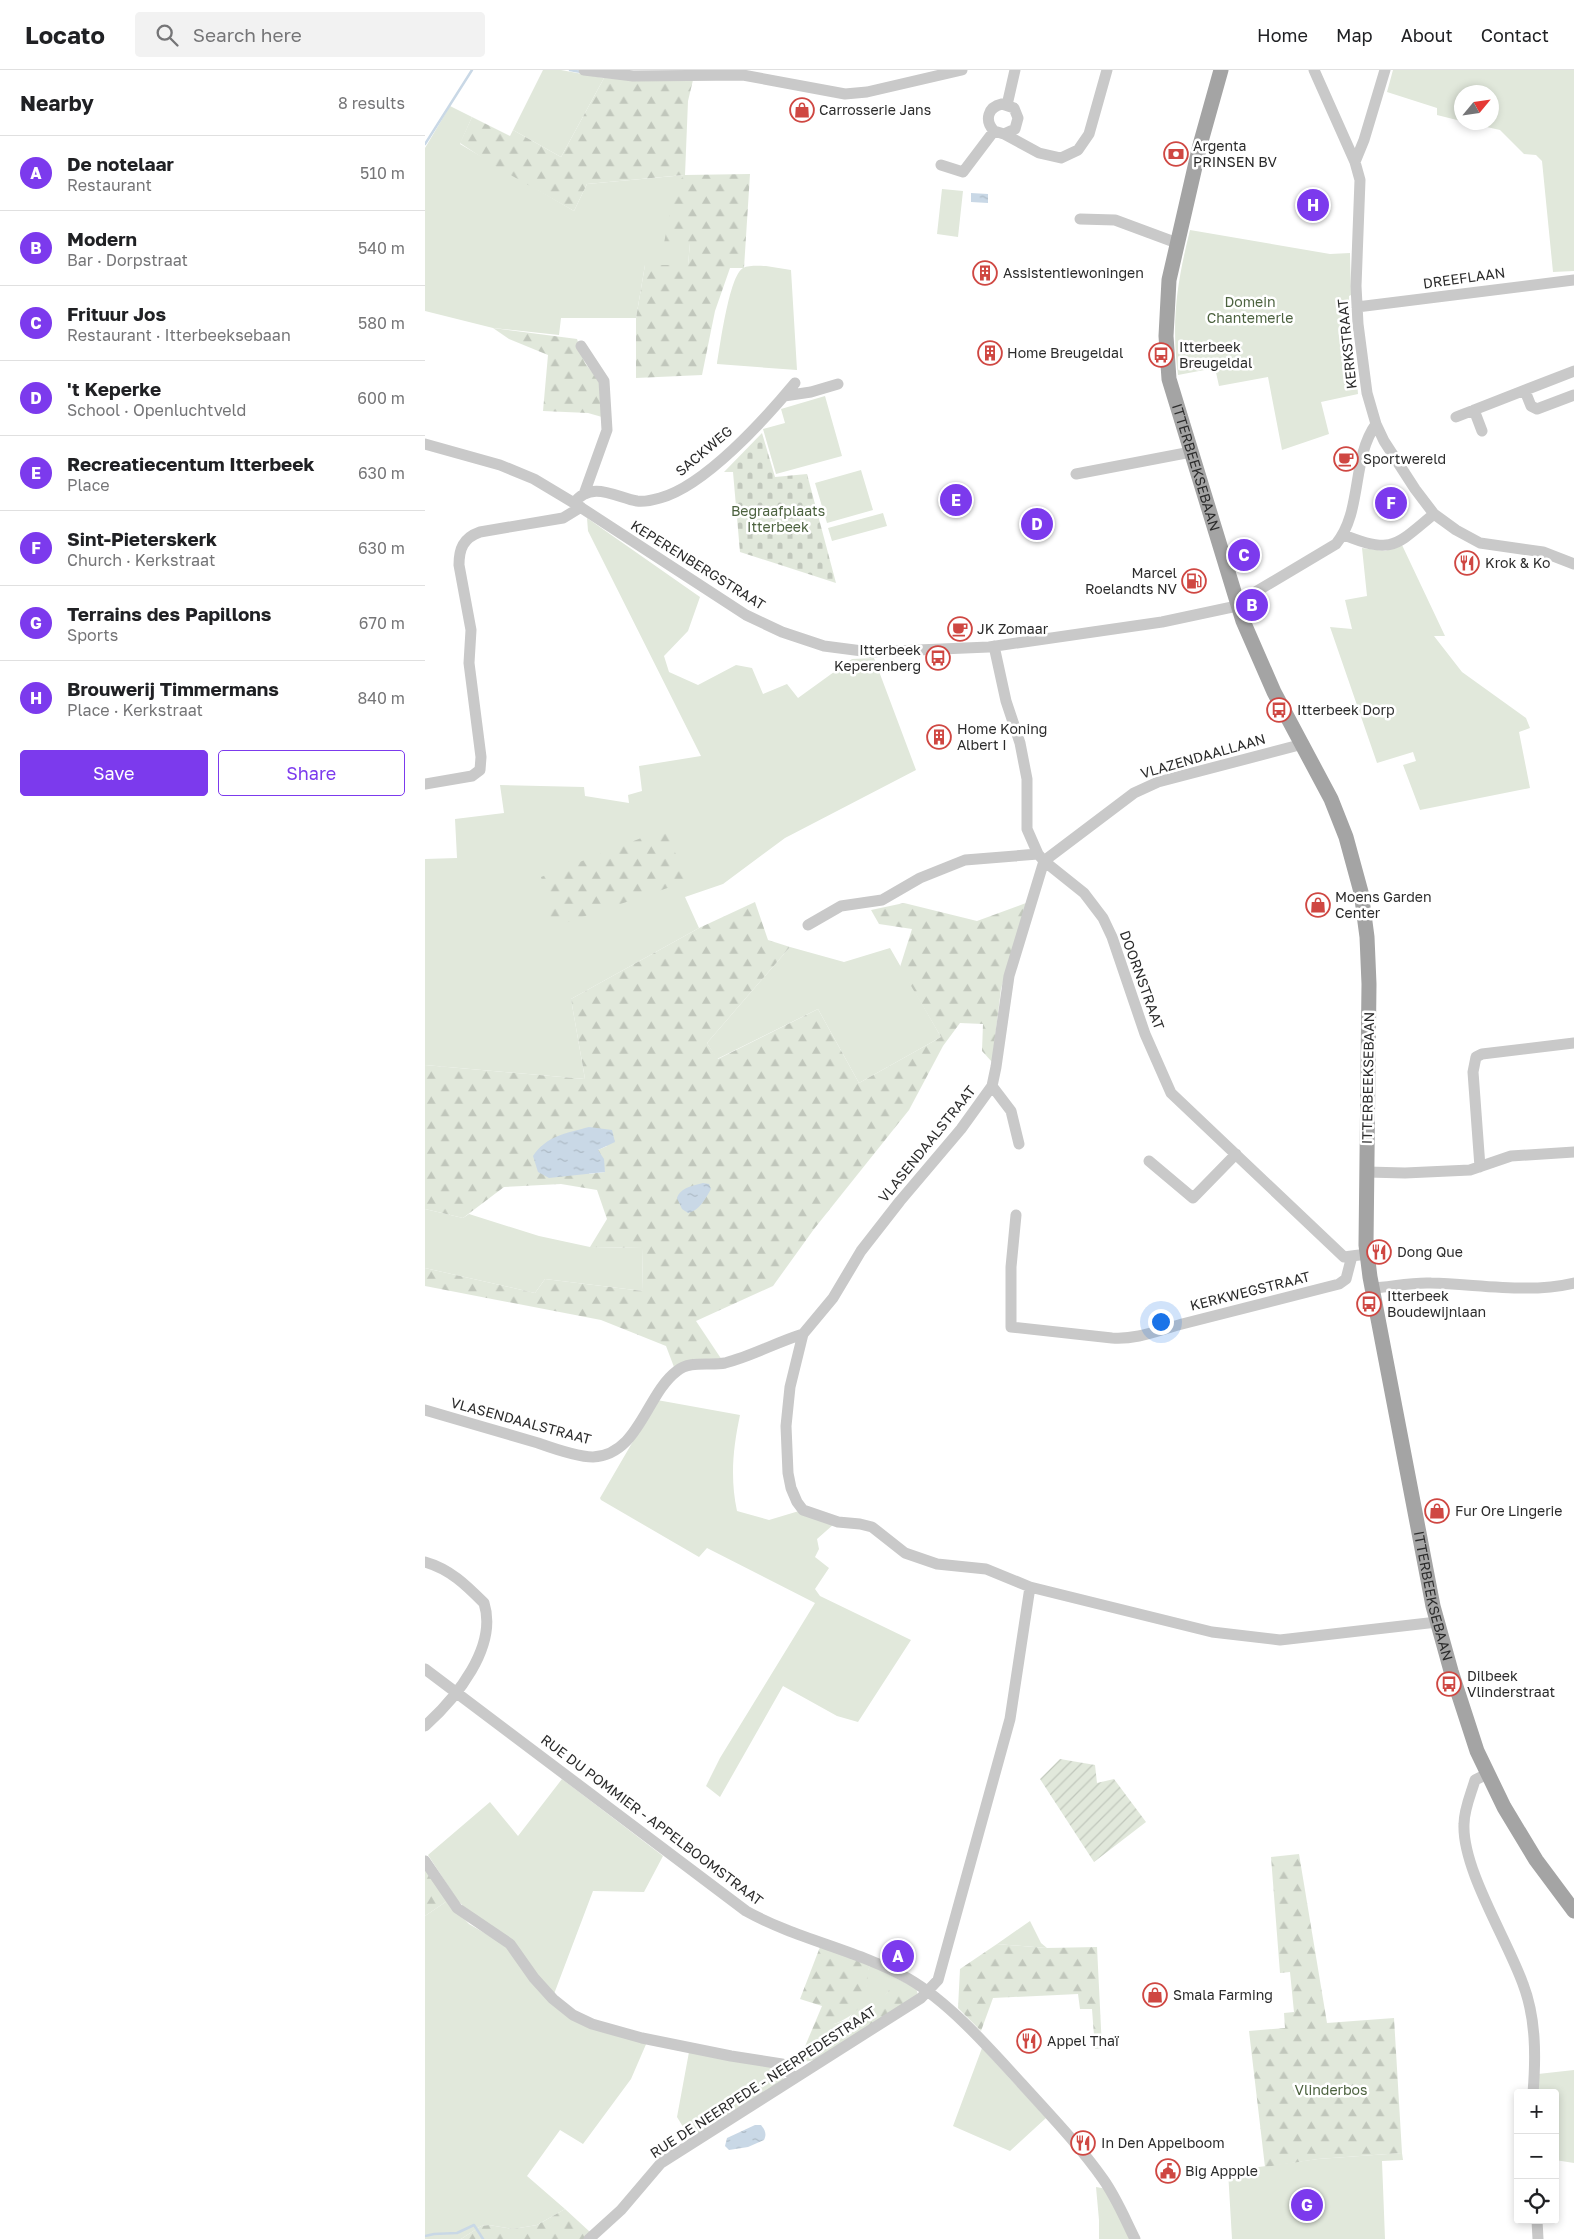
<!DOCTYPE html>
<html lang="en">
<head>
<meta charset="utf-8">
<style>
	body { margin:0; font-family:"Golos Text",sans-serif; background:#f2f2f2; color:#202124 }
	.controls { position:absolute; right:15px; bottom:15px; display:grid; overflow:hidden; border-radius:5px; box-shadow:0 2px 8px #0003 }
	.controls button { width:45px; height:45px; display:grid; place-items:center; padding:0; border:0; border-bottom:1px solid #e0e0e0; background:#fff; color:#202124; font:25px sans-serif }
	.compass { position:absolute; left:1029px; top:15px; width:45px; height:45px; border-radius:50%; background:#fff; box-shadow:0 2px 8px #0003; rotate:61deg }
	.you { position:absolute; left:735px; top:1251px; width:18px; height:18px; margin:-12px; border:4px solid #fff; border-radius:50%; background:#1a73e8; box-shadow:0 0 0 8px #1a73e833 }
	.badge { display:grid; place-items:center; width:32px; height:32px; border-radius:50%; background:#7c3aed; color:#fff; font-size:16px; font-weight:700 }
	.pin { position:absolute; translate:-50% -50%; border:2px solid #fff; box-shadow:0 1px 5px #0006 }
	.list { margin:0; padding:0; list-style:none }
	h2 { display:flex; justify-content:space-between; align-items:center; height:65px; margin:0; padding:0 20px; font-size:21px }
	h2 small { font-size:16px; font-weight:400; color:#757577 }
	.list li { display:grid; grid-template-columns:32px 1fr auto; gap:15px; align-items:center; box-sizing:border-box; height:75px; padding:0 20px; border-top:1px solid #e0e0e0 }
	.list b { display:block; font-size:19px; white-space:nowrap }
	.list p { margin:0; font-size:16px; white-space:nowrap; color:#757577 }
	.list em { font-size:16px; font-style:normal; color:#757577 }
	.actions { display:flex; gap:10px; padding:15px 20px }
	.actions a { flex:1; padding:11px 0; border:1px solid #7c3aed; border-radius:5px; text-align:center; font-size:18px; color:#7c3aed }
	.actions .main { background:#7c3aed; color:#fff }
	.icon { flex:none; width:28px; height:28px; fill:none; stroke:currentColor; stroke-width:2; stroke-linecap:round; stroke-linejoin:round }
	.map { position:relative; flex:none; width:1149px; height:2169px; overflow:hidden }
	header { display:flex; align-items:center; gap:30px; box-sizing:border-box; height:70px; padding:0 25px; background:#fff; border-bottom:1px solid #e0e0e0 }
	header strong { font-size:24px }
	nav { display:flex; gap:28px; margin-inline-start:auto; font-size:18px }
	.search { width:350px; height:45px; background:#f2f2f2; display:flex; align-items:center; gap:12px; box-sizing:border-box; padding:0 18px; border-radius:5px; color:#757577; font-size:19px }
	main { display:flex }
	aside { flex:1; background:#fff }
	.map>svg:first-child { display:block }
	.green { fill:#e1e8db }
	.forest { fill:url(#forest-firs); fill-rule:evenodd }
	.cemetery { fill:url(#cemetery-stones) }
	.garden { fill:url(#garden-furrows) }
	.water { fill:url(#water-ripples) }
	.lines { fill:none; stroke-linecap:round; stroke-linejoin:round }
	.stream { stroke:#c9d8e6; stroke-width:2.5 }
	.minor { stroke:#c9c9c9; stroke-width:11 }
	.major { stroke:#a4a4a4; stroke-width:15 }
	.labels { text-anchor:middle; stroke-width:5; stroke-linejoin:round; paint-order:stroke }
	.poi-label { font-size:14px; fill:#2c2c2c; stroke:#fff; text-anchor:start }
	.street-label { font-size:14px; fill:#2c2c2c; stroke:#fff }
	.park-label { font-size:14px; fill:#4c623f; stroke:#fff }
</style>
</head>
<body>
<header>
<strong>Locato</strong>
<div class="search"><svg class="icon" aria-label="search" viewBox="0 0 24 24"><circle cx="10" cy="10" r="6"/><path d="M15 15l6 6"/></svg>Search here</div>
<nav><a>Home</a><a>Map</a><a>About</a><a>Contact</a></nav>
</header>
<main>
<aside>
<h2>Nearby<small>8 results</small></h2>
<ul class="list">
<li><span class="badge">A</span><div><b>De notelaar</b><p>Restaurant</p></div><em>510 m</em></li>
<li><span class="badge">B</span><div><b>Modern</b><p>Bar · Dorpstraat</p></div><em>540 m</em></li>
<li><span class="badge">C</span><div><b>Frituur Jos</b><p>Restaurant · Itterbeeksebaan</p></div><em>580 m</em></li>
<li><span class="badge">D</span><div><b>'t Keperke</b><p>School · Openluchtveld</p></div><em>600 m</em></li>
<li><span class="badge">E</span><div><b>Recreatiecentum Itterbeek</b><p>Place</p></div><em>630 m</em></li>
<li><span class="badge">F</span><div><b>Sint-Pieterskerk</b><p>Church · Kerkstraat</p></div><em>630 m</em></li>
<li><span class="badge">G</span><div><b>Terrains des Papillons</b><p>Sports</p></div><em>670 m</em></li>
<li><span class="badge">H</span><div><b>Brouwerij Timmermans</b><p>Place · Kerkstraat</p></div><em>840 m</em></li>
</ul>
<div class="actions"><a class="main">Save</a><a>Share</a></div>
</aside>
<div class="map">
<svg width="1149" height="2169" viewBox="0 0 1149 2169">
	<defs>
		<pattern id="forest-firs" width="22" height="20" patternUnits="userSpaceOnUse" patternTransform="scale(1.25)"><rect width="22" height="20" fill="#e1e8db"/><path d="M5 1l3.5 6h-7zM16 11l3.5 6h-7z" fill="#c1c7bc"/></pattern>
		<pattern id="cemetery-stones" width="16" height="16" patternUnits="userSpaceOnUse" patternTransform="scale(1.25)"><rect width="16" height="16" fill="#e1e8db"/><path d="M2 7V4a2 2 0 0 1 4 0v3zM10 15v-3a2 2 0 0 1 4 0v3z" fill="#c1c7bc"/></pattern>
		<pattern id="garden-furrows" width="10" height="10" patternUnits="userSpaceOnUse" patternTransform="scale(1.25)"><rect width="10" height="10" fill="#e1e8db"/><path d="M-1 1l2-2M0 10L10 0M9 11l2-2" fill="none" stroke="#c1c7bc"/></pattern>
		<pattern id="water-ripples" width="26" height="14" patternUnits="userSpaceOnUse" patternTransform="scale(1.25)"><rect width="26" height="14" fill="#c9d8e6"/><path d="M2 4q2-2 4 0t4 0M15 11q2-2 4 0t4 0" fill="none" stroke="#adbac5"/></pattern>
	</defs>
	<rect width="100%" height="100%" fill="#fff"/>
	<path class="green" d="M118 0H136L179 8 136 87 88 60Z
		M968 0H1149V201L1128 202 1117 91 1111 85 1099 84 1075 60 1044 53 1066 52V22H1036V51L1012 45V38L962 22Z
		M25 36 47 47 35 74 149 141 162 114 260 105 240 173H265L263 195H220L211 248H136L134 265 68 258 0 241V78Z
		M517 119 538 121 533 167 512 164Z
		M765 160 905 184 925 183 926 225 924 226C924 259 931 291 933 324L896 332 904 364 857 380 843 307 794 316 790 298 753 305C746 251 752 212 765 160Z
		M341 196 366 200 372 300 292 294C295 277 304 206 318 198 324 195 335 196 341 196Z
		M400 326 417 386 351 404 338 359 360 353 356 339Z
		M436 400 448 440 402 453 390 413Z
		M458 443 462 456 407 471 403 458Z
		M162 448 275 527 263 561 239 586 244 602 273 615 311 595 327 598 338 624 362 614 373 628 427 589 449 588 491 700 360 768 298 814 260 827 274 858 146 929 160 1009 0 995V789L32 788 30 749 79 743 75 715 159 717 160 726 204 733 203 725 217 721 214 696 276 686 163 461Z
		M977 475 1020 566H1009L1037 602 1101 648 1105 658 1094 662 1105 718 995 740 978 695 991 691 988 682 952 693 905 557 927 559 920 530 942 526 937 478 960 481Z
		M365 877 419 892 465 878 516 967 434 1013 393 939 292 989 282 973Z
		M0 1139 38 1148 44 1144 114 1166 165 1177 217 1178 218 1221 120 1209 110 1223 0 1198Z
		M232 1330 315 1345C308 1378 305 1408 312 1441L344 1450 374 1441 409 1454 392 1469 394 1479 390 1487 404 1498 390 1519 395 1526 486 1570 433 1652 412 1646 358 1616 295 1727 281 1716 295 1688 390 1533 282 1478 274 1487 176 1430 175 1428Z
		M137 1709 238 1786 219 1822 168 1821 129 1924 33 1831 3 1785 65 1732 93 1766Z
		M22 1831 44 1854 82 1876 126 1932 222 1972 206 2009 158 2074 135 2060 102 2106 140 2139 112 2155 88 2159 64 2155 56 2156 36 2169H0V1846Z
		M605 1851 616 1873 622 1878 572 1874Z
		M445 1895 491 1918 493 1925 478 1936 464 1920 455 1933 441 1946 446 1957C424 1971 401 1992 374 1992L381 1974 390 1982 409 1954 424 1949 442 1915V1903Z
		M557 1978 621 2048 585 2081 528 2056Z
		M264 1982 355 1997 359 2005 358 2011 266 2070 252 2047Z
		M1149 2000V2093L1130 2090V2023H1112L1113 2004Z
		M977 2083 978 2090 957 2091 960 2169H807L803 2101 893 2089Z
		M671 2117 682 2119 706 2169H674V2150Z"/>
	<path class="forest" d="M179 8 268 10 263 31 260 105 325 104 319 198H305L290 241 277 305 211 308V248L220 195H263L265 173H239L250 118 259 105 162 114 149 141 68 95 35 73 47 47 85 66 88 60 136 87Z
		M68 258 152 269 160 293 174 311 177 347 163 343 118 341 123 285 84 269Z
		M242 758 260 812 128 857 116 807Z
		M330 832 343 870 365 877 282 973 293 989 393 939 434 1013 516 967 475 897 487 859 454 854 446 840 479 833 552 851 601 833 576 919 567 992 557 981 558 954 535 953 518 976 484 1040 389 1159 348 1216 271 1251 299 1293 249 1297 241 1276 176 1250 0 1216V1198L110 1223 120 1209 218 1221 217 1178 165 1177 182 1149 172 1120 136 1114 79 1117 38 1148 0 1139V995L160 1009 146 929 274 858ZM164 1057 182 1076 173 1080 180 1102 164 1104Z
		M874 1784 902 1953 969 1948 977 2083 893 2089 840 2097 824 1961 860 1958 859 1943 869 1942 865 1902 855 1903 846 1787Z
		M0 1798 22 1831 0 1846Z
		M572 1874 622 1878 672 1877 677 1978 670 1979 667 1939H655L653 1924 568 1928 556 1961 533 1938 535 1899Z
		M395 1877 445 1895C442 1903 443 1907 442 1915 441 1935 428 1947 409 1954L404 1978 390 1982 381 1974 397 1936 375 1929Z
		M464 1920 479 1923 478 1936 446 1957 437 1953C443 1940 456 1931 464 1920Z
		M140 2139 165 2162 160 2169H36L56 2156 64 2155 88 2159 112 2155Z"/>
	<path class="cemetery" d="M337 363 350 407 382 404 411 513 315 482 308 402H299Z"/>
	<path class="garden" d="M635 1689 670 1695 672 1713 689 1709 721 1752 669 1792 615 1709Z"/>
	<path class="water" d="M546 123 563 124V133L546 132Z
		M164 1057 187 1060 190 1072 173 1080 179 1089 180 1102 124 1108 113 1102 108 1086C121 1066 142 1063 164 1057Z
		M278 1113 284 1114 286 1119C281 1128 274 1141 263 1143L257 1139 252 1128C256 1117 268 1116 278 1113Z
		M330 2055H336C340 2060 342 2064 339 2070L323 2077 304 2080 300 2076 302 2068Z"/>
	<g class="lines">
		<path class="stream" d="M145 0 156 2
			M0 74 47 0
			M0 2166 9 2164 32 2163 49 2155 58 2169"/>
		<path class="minor" d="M159 0 208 6 318 5 420 24 442 22 537 0
			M889 0 930 92 935 110 931 216 933 254 942 323 951 354 959 371 990 419 1009 444 1031 460 1055 473 1118 482 1149 494
			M582 35 590 0
			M579 64 590 59 593 48 589 38 577 34C563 37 559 50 569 61L579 64 614 83 636 88 653 80 664 64 682 0
			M930 92 939 70 960 0
			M516 95 538 102 569 61
			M655 149 690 150 752 173
			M932 237 1149 210
			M156 276 179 311 182 360 159 424
			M1100 321 1106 336 1112 339 1149 325
			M359 326 386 322 413 314
			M1049 340 1057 361
			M1031 347 1149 301
			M0 374 75 395 109 409 149 433 321 545 357 562 399 576 445 582 564 577 737 552 812 536 822 527 911 474C938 441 926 389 951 354
			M651 404 766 382
			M149 433C166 410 191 427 212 431 218 432 228 430 235 428 280 416 340 349 370 313
			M919 465C968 485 971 475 1009 444
			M569 576 581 631 595 673 602 709V759L613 784 619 791 659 823 678 848 687 867 720 964 746 1023 919 1187 942 1184
			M878 674 733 712 709 723 619 791 584 906 571 997 567 1016 536 1059 475 1131 436 1181 408 1228 378 1264 365 1317 361 1356 363 1403 366 1418 372 1432 378 1440 413 1452 435 1454 447 1457 480 1483 512 1494 561 1499 605 1517 787 1562 855 1570 1012 1552
			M0 714 47 706 55 700 56 687 44 593 46 560 34 495C34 479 38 468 55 462L138 448 156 437
			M383 855 416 836 457 830 495 808 540 790 613 784
			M567 1016 586 1041 594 1074
			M724 1091 768 1128 811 1084
			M1055 1097 1048 1002 1051 987 1057 984 1149 973
			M942 1102 980 1103 1045 1100 1086 1086 1149 1082
			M591 1145 586 1197V1257L687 1268C713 1270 736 1259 761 1253 812 1240 863 1227 914 1214L921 1209 927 1186
			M947 1218C966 1217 986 1212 1006 1213 1052 1214 1103 1224 1149 1213
			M0 1340C38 1351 75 1362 113 1373 127 1378 153 1387 168 1387 214 1385 221 1324 252 1301 265 1290 285 1296 300 1293 327 1286 352 1272 378 1264
			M0 1492C25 1499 41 1515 59 1533 73 1577 31 1628 0 1656
			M0 1599 321 1841C373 1870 433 1880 484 1909 525 1933 565 1979 597 2014 625 2045 654 2075 678 2109 691 2127 700 2149 710 2169
			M1062 1704 1050 1710C1046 1724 1039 1739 1039 1754 1037 1799 1082 1869 1098 1914 1111 1948 1111 1986 1108 2023
			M0 1791 32 1838 85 1874 109 1908 128 1929 148 1945 167 1954 217 1968 306 1986 357 1994 369 2008
			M1112 2150 1113 2169
			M164 2169 196 2140 236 2093 496 1928 513 1910 585 1649 605 1517"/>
		<path class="major" id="s1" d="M796 0 775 75 744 210 741 266 744 309 818 551 849 622 906 729 921 767 936 822 942 867 944 914 941 1175 945 1207 1008 1536 1026 1601 1052 1681 1079 1737 1111 1790 1149 1841"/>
	</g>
	<defs>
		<g id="shop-ring" transform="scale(1.25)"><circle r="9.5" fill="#fff" stroke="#cf4742" stroke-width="1.5"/><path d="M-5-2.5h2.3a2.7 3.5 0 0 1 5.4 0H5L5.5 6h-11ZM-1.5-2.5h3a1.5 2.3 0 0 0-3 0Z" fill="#cf4742"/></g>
		<g id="bank-ring" transform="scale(1.25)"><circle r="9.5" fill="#fff" stroke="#cf4742" stroke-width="1.5"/><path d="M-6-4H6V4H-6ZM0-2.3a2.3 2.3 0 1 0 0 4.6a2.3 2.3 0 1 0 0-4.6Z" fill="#cf4742"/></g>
		<g id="building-ring" transform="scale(1.25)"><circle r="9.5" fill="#fff" stroke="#cf4742" stroke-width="1.5"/><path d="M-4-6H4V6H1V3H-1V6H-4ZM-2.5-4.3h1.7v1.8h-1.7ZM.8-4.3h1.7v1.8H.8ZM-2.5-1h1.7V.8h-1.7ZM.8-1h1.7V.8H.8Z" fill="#cf4742"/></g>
		<g id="bus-ring" transform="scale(1.25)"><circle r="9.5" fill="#fff" stroke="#cf4742" stroke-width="1.5"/><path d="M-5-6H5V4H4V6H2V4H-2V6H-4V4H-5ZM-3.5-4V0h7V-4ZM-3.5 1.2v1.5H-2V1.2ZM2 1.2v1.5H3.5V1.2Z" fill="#cf4742"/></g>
		<g id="cafe-ring" transform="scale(1.25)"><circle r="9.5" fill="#fff" stroke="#cf4742" stroke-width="1.5"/><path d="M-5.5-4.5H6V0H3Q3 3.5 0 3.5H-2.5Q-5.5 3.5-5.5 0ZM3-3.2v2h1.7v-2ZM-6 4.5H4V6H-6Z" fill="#cf4742"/></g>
		<g id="restaurant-ring" transform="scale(1.25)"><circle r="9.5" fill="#fff" stroke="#cf4742" stroke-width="1.5"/><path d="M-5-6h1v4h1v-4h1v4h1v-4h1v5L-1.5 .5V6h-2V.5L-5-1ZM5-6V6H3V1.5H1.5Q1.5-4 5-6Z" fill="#cf4742"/></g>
		<g id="fuel-ring" transform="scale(1.25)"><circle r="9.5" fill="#fff" stroke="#cf4742" stroke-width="1.5"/><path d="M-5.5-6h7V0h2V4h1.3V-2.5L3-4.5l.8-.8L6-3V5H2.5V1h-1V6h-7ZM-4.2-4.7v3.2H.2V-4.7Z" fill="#cf4742"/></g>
		<g id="civic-ring" transform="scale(1.25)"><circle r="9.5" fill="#fff" stroke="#cf4742" stroke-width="1.5"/><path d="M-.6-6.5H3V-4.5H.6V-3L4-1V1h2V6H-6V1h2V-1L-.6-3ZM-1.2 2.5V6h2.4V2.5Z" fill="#cf4742"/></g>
	</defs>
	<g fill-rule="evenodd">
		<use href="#shop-ring" x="377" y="40"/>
		<use href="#bank-ring" x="751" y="84"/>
		<use href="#building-ring" x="560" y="203"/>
		<use href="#building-ring" x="565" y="283"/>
		<use href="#bus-ring" x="736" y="285"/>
		<use href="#cafe-ring" x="921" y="389"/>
		<use href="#restaurant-ring" x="1042" y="493"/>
		<use href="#fuel-ring" x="769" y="511"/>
		<use href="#cafe-ring" x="535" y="559"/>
		<use href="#bus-ring" x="513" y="588"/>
		<use href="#bus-ring" x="854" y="640"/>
		<use href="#building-ring" x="514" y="667"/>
		<use href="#shop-ring" x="893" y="835"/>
		<use href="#restaurant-ring" x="954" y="1182"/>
		<use href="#bus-ring" x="944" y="1234"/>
		<use href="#shop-ring" x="1012" y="1441"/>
		<use href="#bus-ring" x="1024" y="1614"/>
		<use href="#shop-ring" x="730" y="1925"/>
		<use href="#restaurant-ring" x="604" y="1971"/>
		<use href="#restaurant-ring" x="658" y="2073"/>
		<use href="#civic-ring" x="743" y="2101"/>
	</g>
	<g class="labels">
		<g class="poi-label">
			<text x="394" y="45">Carrosserie Jans</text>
			<text x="768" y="81">Argenta<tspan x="768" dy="16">PRINSEN BV</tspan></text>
			<text x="578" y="208">Assistentiewoningen</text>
			<text x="754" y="282">Itterbeek<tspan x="754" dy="16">Breugeldal</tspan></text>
			<text x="582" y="288">Home Breugeldal</text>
			<text x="938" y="394">Sportwereld</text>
			<text x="1060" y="498">Krok &amp; Ko</text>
			<text x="752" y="508" text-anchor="end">Marcel<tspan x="752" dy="16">Roelandts NV</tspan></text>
			<text x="552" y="564">JK Zomaar</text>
			<text x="496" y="585" text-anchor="end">Itterbeek<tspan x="496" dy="16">Keperenberg</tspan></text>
			<text x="872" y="645">Itterbeek Dorp</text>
			<text x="532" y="664">Home Koning<tspan x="532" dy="16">Albert I</tspan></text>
			<text x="910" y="832">Moens Garden<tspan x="910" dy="16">Center</tspan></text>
			<text x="972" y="1187">Dong Que</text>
			<text x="962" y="1231">Itterbeek<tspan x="962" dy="16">Boudewijnlaan</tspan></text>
			<text x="1030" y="1446">Fur Ore Lingerie</text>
			<text x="1042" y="1611">Dilbeek<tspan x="1042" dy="16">Vlinderstraat</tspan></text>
			<text x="748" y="1930">Smala Farming</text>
			<text x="622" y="1976">Appel Thaï</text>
			<text x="676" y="2078">In Den Appelboom</text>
			<text x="760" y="2106">Big Appple</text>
		</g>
		<g class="street-label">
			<text transform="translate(1039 208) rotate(-8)" y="5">DREEFLAAN</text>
			<text transform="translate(922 274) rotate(-96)" y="5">KERKSTRAAT</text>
			<text transform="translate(279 381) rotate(-40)" y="5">SACKWEG</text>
			<text dy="5" stroke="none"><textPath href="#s1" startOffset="408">ITTERBEEKSEBAAN</textPath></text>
			<text transform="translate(273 495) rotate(32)" y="5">KEPERENBERGSTRAAT</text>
			<text transform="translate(778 686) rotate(-16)" y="5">VLAZENDAALLAAN</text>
			<text transform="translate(717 910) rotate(70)" y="5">DOORNSTRAAT</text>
			<text transform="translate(943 1008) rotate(-89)" y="5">ITTERBEEKSEBAAN</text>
			<text transform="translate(502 1074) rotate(-51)" y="5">VLASENDAALSTRAAT</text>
			<text transform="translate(825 1221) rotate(-14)" y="5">KERKWEGSTRAAT</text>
			<text transform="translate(96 1351) rotate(15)" y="5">VLASENDAALSTRAAT</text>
			<text dy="5" stroke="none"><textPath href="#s1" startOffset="1576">ITTERBEEKSEBAAN</textPath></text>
			<text transform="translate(227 1750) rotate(37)" y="5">RUE DU POMMIER - APPELBOOMSTRAAT</text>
			<text transform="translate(338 2012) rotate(-33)" y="5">RUE DE NEERPEDE - NEERPEDESTRAAT</text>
		</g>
		<g class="park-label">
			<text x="825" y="237">Domein<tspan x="825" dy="16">Chantemerle</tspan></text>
			<text x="353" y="446">Begraafplaats<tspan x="353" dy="16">Itterbeek</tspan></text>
			<text x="906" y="2025">Vlinderbos</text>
		</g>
	</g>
</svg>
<div class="controls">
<button>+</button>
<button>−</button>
<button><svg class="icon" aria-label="locate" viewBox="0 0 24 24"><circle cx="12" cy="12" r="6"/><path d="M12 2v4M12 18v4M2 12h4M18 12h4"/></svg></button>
</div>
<svg class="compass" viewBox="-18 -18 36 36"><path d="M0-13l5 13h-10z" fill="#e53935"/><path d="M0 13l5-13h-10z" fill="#757577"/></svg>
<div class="you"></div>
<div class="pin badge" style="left:473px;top:1886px">A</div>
<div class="pin badge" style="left:827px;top:535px">B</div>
<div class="pin badge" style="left:819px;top:485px">C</div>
<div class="pin badge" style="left:612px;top:454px">D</div>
<div class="pin badge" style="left:531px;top:430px">E</div>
<div class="pin badge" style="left:966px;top:433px">F</div>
<div class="pin badge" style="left:882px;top:2135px">G</div>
<div class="pin badge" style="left:888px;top:135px">H</div>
</div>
</main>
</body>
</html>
